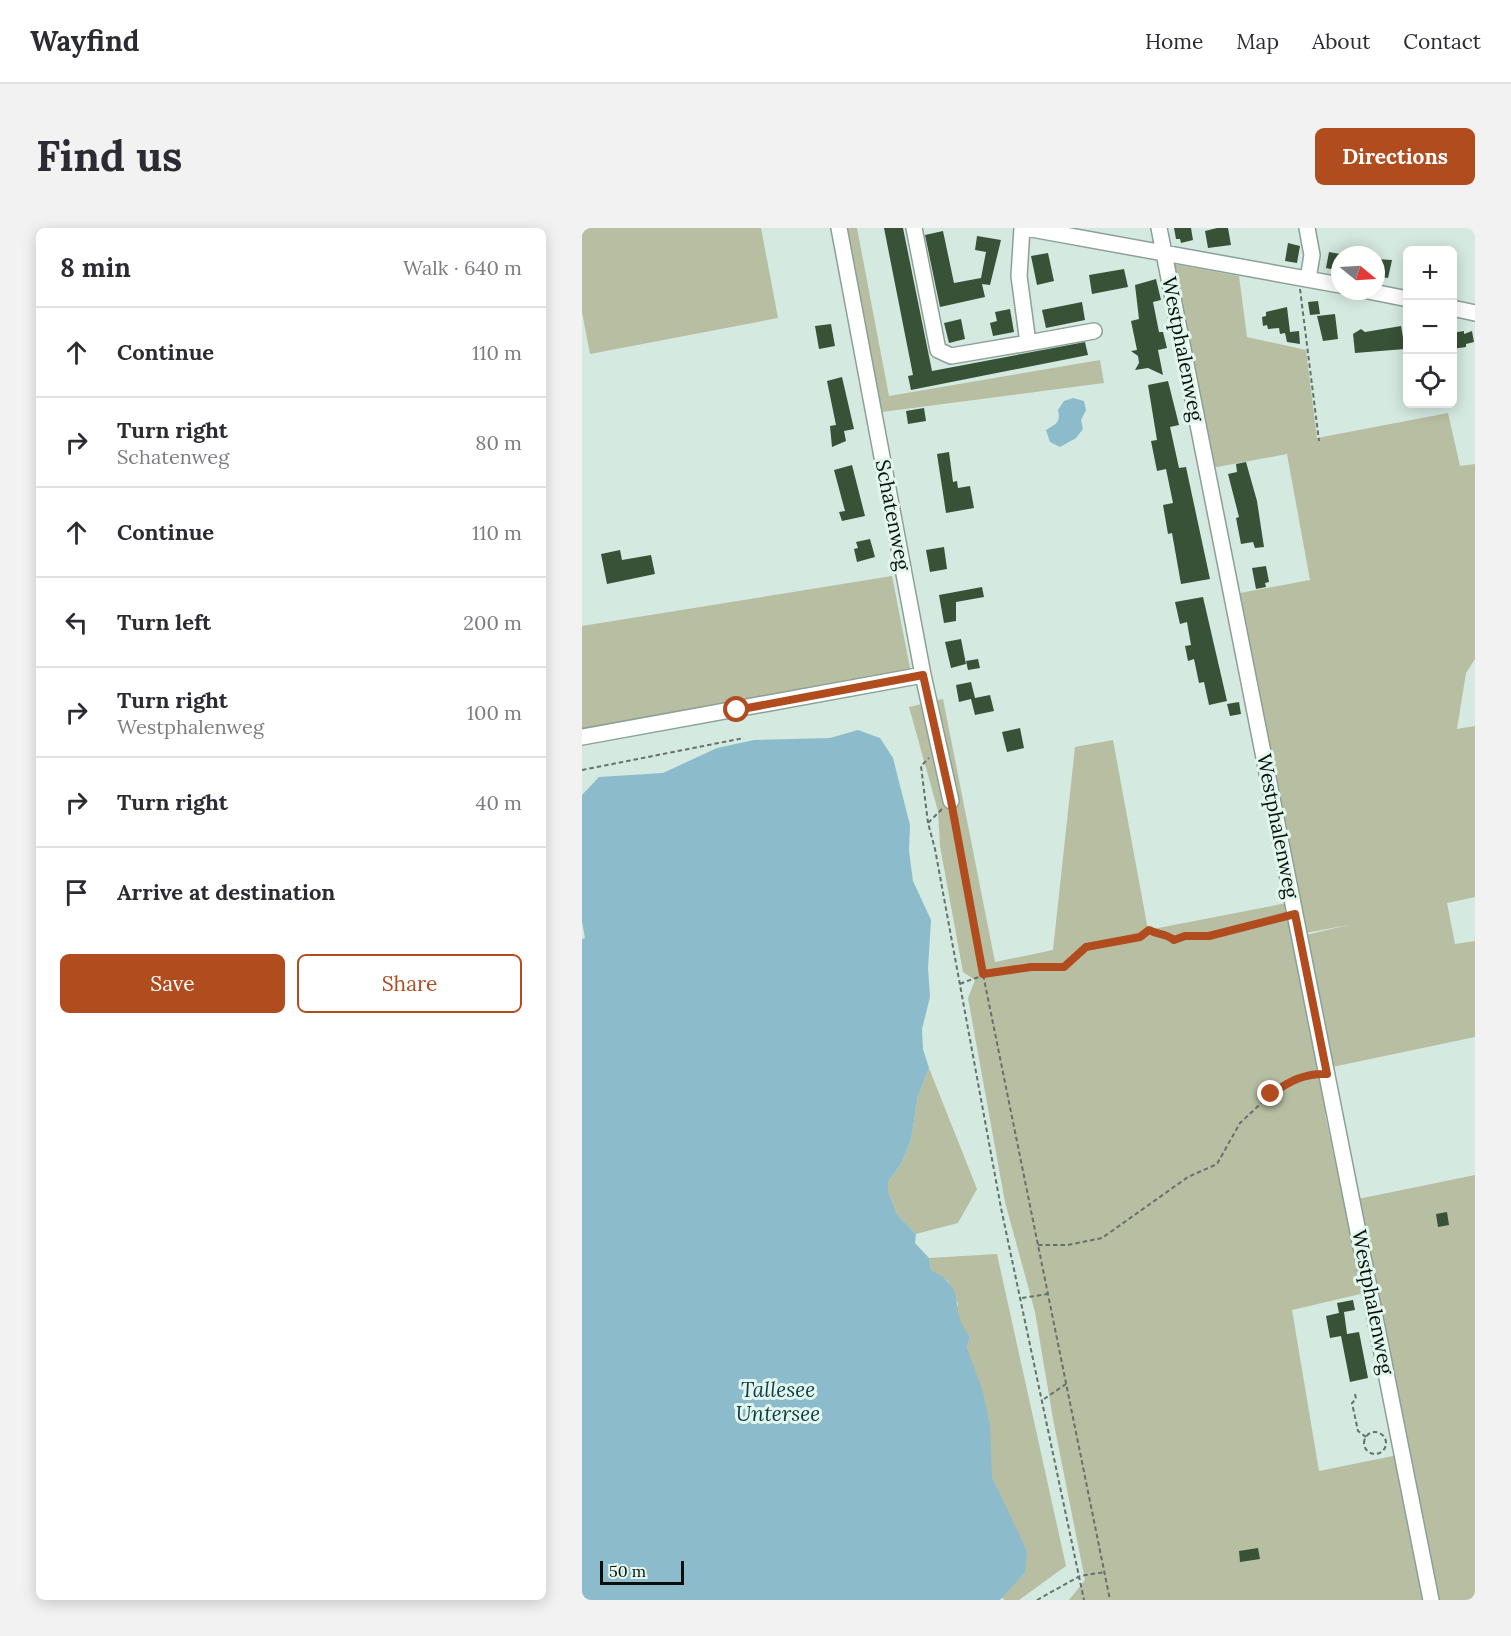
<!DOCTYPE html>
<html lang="en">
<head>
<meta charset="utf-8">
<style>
	body { margin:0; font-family:Lora,serif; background:#f2f2f3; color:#2b2b33 }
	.controls { position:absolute; right:18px; top:18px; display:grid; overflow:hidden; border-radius:9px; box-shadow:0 3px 15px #0003 }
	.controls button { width:54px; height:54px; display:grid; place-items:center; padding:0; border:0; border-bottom:2px solid #e1e1e2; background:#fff; color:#2b2b33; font:30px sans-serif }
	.compass { position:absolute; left:749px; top:18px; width:54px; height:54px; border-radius:50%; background:#fff; box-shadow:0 3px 15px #0003; rotate:108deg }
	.scale { position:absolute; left:18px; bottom:15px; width:84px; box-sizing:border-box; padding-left:6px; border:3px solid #070e0b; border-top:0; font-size:16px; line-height:21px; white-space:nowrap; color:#070e0b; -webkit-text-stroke:4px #e1f7ed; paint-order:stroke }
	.stop { position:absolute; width:18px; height:18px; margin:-14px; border:4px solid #b14c1e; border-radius:50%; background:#fff }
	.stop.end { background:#b14c1e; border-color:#fff; box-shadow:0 2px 6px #0008 }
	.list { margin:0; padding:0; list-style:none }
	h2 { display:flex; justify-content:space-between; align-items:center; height:78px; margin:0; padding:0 24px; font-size:26px }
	h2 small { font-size:20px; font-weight:400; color:#7c7c81 }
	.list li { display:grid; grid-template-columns:39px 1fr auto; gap:18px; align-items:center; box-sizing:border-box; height:90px; padding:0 24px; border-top:2px solid #e1e1e2 }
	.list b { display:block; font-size:22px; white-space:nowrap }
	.list p { margin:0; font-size:20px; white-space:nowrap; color:#7c7c81 }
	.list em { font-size:20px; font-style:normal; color:#7c7c81 }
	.actions { display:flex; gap:12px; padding:18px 24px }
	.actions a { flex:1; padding:14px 0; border:2px solid #b14c1e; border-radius:9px; text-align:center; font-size:21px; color:#b14c1e }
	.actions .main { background:#b14c1e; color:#fff }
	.icon { flex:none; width:33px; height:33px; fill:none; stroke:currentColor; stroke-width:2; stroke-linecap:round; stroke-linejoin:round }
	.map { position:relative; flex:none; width:893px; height:1372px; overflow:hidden; border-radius:9px }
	header { display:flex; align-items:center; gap:36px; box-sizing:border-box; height:84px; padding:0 30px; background:#fff; border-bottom:2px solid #e1e1e2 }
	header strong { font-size:28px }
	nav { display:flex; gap:33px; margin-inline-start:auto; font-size:21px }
	.intro { display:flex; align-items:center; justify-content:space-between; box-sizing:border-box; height:144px; padding:0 36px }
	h1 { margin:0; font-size:42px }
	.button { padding:15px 27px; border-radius:9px; background:#b14c1e; color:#fff; font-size:21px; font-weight:700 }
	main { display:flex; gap:36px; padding:0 36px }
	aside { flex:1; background:#fff; border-radius:9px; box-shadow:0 3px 15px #0003 }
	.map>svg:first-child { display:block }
	.green { fill:#b8bea1 }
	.water { fill:#8cbccb }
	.building { fill:#375236 }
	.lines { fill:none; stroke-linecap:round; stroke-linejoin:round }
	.minor-casing { stroke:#8ba097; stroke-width:18 }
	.path { stroke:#64716c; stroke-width:2; stroke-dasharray:4.5 3; stroke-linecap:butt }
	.minor { stroke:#fff; stroke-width:15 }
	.route { stroke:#b14c1e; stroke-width:8 }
	.labels { text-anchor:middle; stroke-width:6; stroke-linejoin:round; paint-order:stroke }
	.street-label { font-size:20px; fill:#070e0b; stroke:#e1f7ed }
	.water-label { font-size:21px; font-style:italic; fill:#0f3b47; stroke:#e1f7ed }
</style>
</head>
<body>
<header>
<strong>Wayfind</strong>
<nav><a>Home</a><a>Map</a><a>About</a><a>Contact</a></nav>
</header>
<div class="intro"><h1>Find us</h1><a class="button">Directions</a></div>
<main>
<aside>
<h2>8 min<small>Walk · 640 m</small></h2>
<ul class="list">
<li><svg class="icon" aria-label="ahead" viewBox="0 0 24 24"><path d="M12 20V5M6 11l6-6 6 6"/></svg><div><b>Continue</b></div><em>110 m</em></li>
<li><svg class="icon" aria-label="right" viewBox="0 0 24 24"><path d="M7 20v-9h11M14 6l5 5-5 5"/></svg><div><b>Turn right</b><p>Schatenweg</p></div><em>80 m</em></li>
<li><svg class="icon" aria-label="ahead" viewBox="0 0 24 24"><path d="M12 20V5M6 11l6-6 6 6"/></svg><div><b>Continue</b></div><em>110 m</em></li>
<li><svg class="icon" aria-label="left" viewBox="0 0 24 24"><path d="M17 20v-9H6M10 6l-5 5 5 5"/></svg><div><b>Turn left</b></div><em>200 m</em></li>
<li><svg class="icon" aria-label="right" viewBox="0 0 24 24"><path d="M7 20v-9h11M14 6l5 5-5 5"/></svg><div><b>Turn right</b><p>Westphalenweg</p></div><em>100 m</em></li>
<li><svg class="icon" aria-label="right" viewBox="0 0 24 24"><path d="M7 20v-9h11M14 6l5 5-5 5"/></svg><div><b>Turn right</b></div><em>40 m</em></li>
<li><svg class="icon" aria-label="arrive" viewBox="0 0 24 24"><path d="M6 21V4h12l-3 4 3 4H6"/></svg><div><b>Arrive at destination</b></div></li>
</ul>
<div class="actions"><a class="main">Save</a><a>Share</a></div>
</aside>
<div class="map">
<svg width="893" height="1372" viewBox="0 0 893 1372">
	<rect width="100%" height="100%" fill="#d4e9e0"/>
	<path class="green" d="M0 0H179L196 90 8 126 0 84Z
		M262 0H275L307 168 518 132 522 155 300 184Z
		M591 36 657 48 665 109 724 122 735 210 866 185 878 238 893 236V431L884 445 875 501 893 498V669L865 675 873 716 893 713V809L750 839 724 707 766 697 724 705 658 365 728 352 705 226 630 240Z
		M310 348 329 445 0 505V398Z
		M361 471 413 734 471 722 493 519 531 512 566 702 705 675 746 885 743 886 779 1052 787 1064 710 1082 737 1243 816 1227 841 1372H487L503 1352 471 1191 453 1084 423 974 386 770 393 752 381 744 358 618 356 583 327 479Z
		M347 840 395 961 376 995 334 1006 315 986 306 963V954L319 936 329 912 336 868Z
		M893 947V1372H855L776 971Z
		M415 1026 484 1338 437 1372H422L420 1369 443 1345 424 1281 410 1249 385 1120 388 1108C379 1098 372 1090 376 1076L366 1053 349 1042 347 1030Z"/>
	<path class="water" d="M491 170 502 173 504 182 499 192 501 201 494 210 478 219 468 214 464 202C474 196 479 195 476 182L482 173Z
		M276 502 298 510 311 530 328 597 327 623 331 653 349 692 346 740 348 769 340 801 341 821 347 840 336 868 329 912 319 936 306 954V963L315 986 334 1006 333 1015 347 1030 349 1042C354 1045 361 1048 365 1053 382 1070 368 1086 388 1108L385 1120 401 1164 408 1197 410 1249 445 1323 443 1345 418 1372H0V711L3 710 0 694V567L17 549 81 545 135 520 172 512 248 510Z"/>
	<path class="building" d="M302 0H321L350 143 503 114 506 127 329 162 326 148 331 147Z
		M592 0H609L611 12 599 15 598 11H594Z
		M635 0H646L649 17 626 20 623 3Z
		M361 3 372 55 399 50 404 24 393 22 395 8 419 12 408 57 400 56 403 69 358 79 343 7Z
		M706 15 718 18 715 35 703 33Z
		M747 24 758 26V43L744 40Z
		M466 25 472 53 455 57 449 28Z
		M794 31 810 32 806 50 794 48Z
		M542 41 546 59 510 66 507 47Z
		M574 51 579 72 571 74 577 104H581L585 120 576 122 581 147 566 140 553 142 557 135 556 128 549 123 555 122 549 93 557 91 553 57Z
		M736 73 738 86 728 87 726 74Z
		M500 74 503 92 464 100 460 82Z
		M705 79 708 104 717 103 718 116 705 114 703 105 698 106 697 100 686 101 685 97 681 98 680 89 684 88V84Z
		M428 81 432 104 411 108 408 95 415 93 413 84Z
		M753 86 756 111 741 113 735 88Z
		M379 91 383 111 367 115 362 95Z
		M249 96 253 118 237 121 233 98Z
		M819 98 823 121 773 125 771 106 779 101 783 104Z
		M882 103V106L890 103 892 114 884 116V119L870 121V105Z
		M260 149 272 201 262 203 264 213 250 219 248 198 254 197 245 153Z
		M586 153 597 197 588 199 597 240 604 239 628 351 599 356 590 305 586 306 581 277 591 275 584 241 575 243 569 213 575 212 566 157Z
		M342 180 344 193 326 196 324 183Z
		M367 224 371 254 375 253 376 260 388 258 392 280 364 285 355 226Z
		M664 234 675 273 682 319 673 320 671 314 659 316 654 290 657 289 646 246 655 244 654 236Z
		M270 237 283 288 260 293 257 284 263 283 252 242Z
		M288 311 293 329 275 334 272 321 276 320 274 314Z
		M362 319 365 341 348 344 344 322Z
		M38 322 40 332 69 327 73 346 25 356 19 326Z
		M684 338 687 354 683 355 684 359 674 361 670 340Z
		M400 359 402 369 374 374V393L362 395 357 367Z
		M621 369 645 473 627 477 622 454 617 455 612 431 606 433 603 418 609 417 605 394 598 396 593 374Z
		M379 411 384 436 369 440 363 414Z
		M396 431 398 440 386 442 384 433Z
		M389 454 393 470 408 467 412 483 393 487 389 471 377 474 374 457Z
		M657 474 659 486 648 488 645 476Z
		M438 500 442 520 425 524 420 504Z
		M865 984 867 997 856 999 854 986Z
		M771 1072 773 1082 762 1084 765 1106 777 1104 786 1150 768 1154 759 1108 748 1110 744 1088 757 1085 755 1075Z
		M676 1320 678 1331 658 1334 657 1323Z"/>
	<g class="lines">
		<g class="minor-casing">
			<path id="minor" d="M257 0 341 447 369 573
				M332 0 356 122 369 128 446 115 437 48 440 0
				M444 0 758 57
				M577 0 849 1372
				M725 0 730 27 726 51
				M786 63 826 71
				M870 80 893 85
				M446 115 512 103
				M0 509 341 447"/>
		</g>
		<path class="path" d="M718 61 737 213
			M0 542 162 510
			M360 581 346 595 353 621 419 980 502 1372
			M371 585 401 746 528 1372
			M346 595 339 538 347 530
			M378 756C410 742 446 739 482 739L504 719 558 709 567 702C576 707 584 705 592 712L603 708H627L702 689
			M456 1017H486L520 1010 606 949 635 936 658 895 689 866 713 850 731 845
			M440 1070 466 1066
			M773 1166 774 1171 770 1175 776 1203 784 1209
			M462 1171 484 1156
			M782 1215a11 11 0 1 1 22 0a11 11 0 1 1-22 0Z
			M455 1372 498 1348 523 1344"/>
		<use href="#minor" class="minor"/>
	</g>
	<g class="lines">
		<path class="route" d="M155 482 341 447 369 573 401 746 449 739H482L504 719 558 709 567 702C576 707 583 705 592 712L603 708H627L713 686 745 846C722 845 708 853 689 866"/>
	</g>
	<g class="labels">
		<g class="street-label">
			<text transform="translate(601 121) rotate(79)" y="7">Westphalenweg</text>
			<text transform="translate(311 287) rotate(79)" y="7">Schatenweg</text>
			<text transform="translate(696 598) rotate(79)" y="7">Westphalenweg</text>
			<text transform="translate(791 1074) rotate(79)" y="7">Westphalenweg</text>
		</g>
		<g class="water-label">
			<text x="196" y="1169">Tallesee<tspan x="196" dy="24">Untersee</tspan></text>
		</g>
	</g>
</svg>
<div class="controls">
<button>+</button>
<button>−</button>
<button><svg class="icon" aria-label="locate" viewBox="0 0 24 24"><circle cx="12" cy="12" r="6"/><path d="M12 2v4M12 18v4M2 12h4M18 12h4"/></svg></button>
</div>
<svg class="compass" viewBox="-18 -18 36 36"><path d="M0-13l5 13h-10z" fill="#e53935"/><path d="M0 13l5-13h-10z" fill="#7c7c81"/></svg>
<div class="scale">50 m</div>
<div class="stop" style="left:155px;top:482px"></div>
<div class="stop end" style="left:689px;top:866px"></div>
</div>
</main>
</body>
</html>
